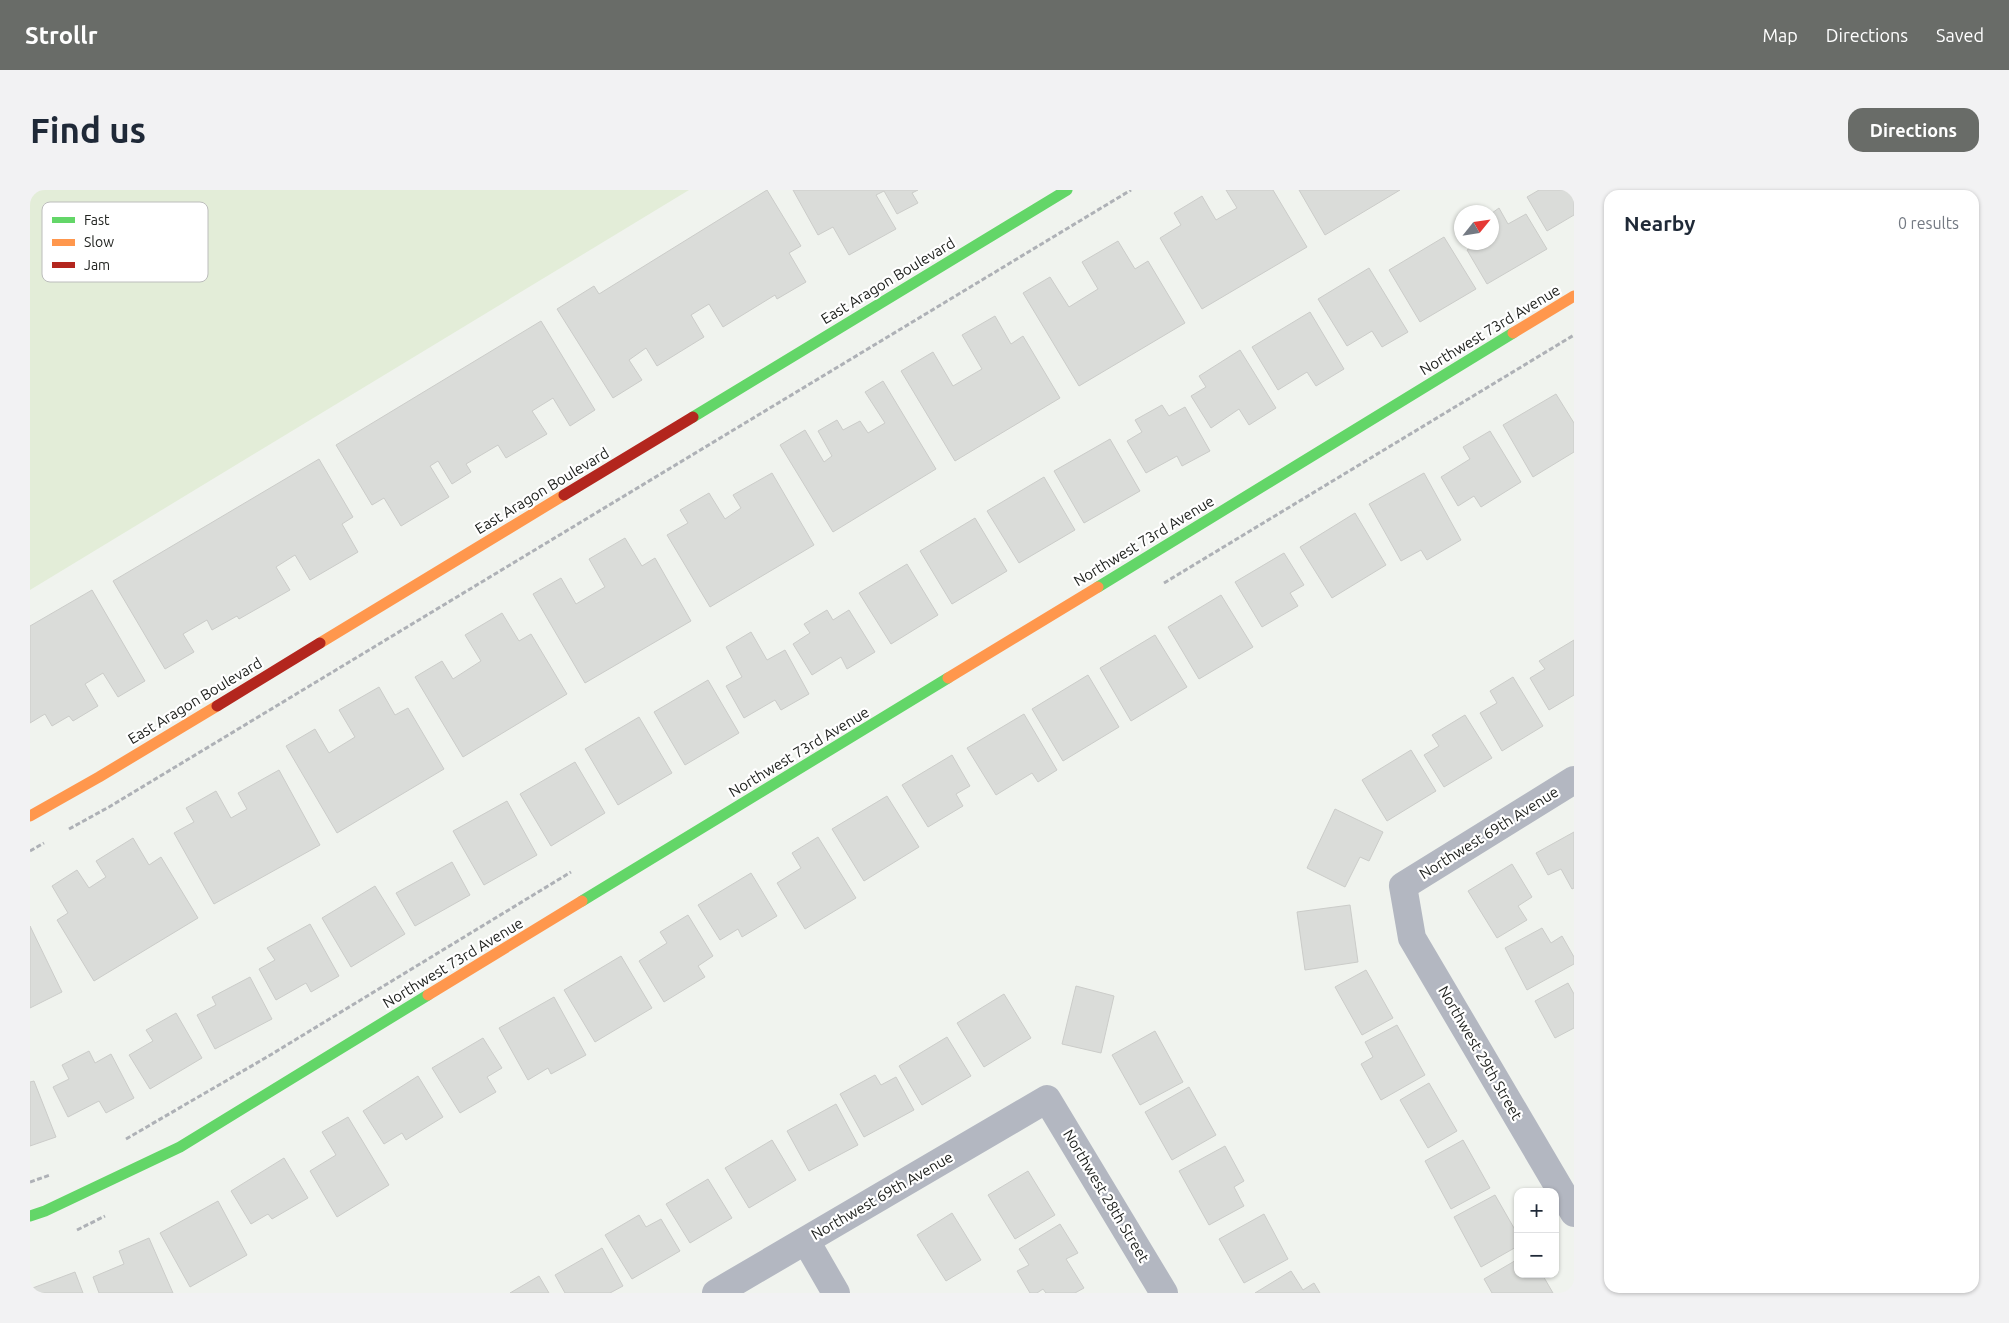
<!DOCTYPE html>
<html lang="en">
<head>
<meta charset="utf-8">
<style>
	body { margin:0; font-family:Ubuntu,sans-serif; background:#f2f2f3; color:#1f2937 }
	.controls { position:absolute; right:15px; bottom:15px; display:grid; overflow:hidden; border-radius:10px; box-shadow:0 1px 4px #0004 }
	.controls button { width:45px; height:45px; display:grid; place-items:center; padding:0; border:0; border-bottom:1px solid #e0e1e3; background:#fff; color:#1f2937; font:25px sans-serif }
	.compass { position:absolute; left:1424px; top:15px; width:45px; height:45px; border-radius:50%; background:#fff; box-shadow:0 1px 4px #0004; rotate:60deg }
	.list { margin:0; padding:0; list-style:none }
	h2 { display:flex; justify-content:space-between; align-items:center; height:65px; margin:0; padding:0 20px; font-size:21px }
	h2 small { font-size:16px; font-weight:400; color:#747a83 }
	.map { position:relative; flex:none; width:1544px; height:1103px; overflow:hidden; border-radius:15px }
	header { display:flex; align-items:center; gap:30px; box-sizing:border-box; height:70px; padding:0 25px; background:#696c68; color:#fff }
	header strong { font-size:24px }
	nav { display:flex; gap:28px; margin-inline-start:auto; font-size:18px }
	.intro { display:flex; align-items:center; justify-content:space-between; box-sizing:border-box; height:120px; padding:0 30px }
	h1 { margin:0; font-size:35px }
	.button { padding:12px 22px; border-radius:15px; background:#696c68; color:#fff; font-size:18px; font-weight:700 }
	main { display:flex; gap:30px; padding:0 30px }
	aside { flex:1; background:#fff; border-radius:15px; box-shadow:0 1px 4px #0004 }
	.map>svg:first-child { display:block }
	.green { fill:#e3edd8 }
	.building { fill:#dadcd9; stroke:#cbccc9 }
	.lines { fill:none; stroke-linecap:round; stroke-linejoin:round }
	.path { stroke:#aeb1b6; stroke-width:3; stroke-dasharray:5 2.5; stroke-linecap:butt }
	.street { stroke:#b3b7c1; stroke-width:28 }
	.fast { stroke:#63d668; stroke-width:11 }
	.slow { stroke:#ff974d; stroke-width:11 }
	.jam { stroke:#b3261e; stroke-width:11 }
	.labels { text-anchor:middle; stroke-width:4.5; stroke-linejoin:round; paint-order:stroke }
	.street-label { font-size:15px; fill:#212320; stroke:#fff }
	.key { fill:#fff; stroke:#bcbdbc; stroke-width:1 }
	.key-label { font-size:14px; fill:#212320 }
</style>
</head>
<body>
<header>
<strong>Strollr</strong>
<nav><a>Map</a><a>Directions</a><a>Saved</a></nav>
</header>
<div class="intro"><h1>Find us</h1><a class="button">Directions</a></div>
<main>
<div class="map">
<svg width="1544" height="1103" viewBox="0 0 1544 1103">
	<rect width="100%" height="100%" fill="#f0f3ee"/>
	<path class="green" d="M0 0H659L0 400Z"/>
	<path class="building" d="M737 0 771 56 759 63 776 92 747 109 745 105 693 137 679 114 661 125 674 147 627 176 616 158 599 170 612 190 583 208 527 119 564 96 569 104Z
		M763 0H888L882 3 888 13 867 24 854 1 846 5 866 39 819 65 803 37 788 45Z
		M1196 0H1243L1277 57 1172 119 1130 48 1151 35 1144 23 1172 6 1186 30 1207 18Z
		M1269 0H1370L1295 45Z
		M1509 0H1544V25L1517 41 1497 7Z
		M1469 18 1478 34 1496 24 1517 59 1457 94 1437 60 1449 52H1462V23Z
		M1414 47 1446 99 1390 132 1359 80Z
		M1088 51 1105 79 1118 71 1155 133 1049 196 993 103 1020 87 1039 117 1068 99 1052 72Z
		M1339 78 1378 142 1352 157 1342 141 1317 156 1288 109Z
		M1280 122 1314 179 1286 196 1277 182 1248 200 1222 157Z
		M965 126 981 154 993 146 1030 208 925 271 871 181 903 162 923 196 952 179 932 145Z
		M511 131 565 220 540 236 523 208 502 221 517 244 476 268 468 255 436 274 441 282 422 294 408 271 400 276 419 307 371 336 354 308 342 315 306 255Z
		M1210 160 1246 218 1219 235 1209 219 1181 238 1161 206 1176 197 1169 186Z
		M853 191 906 279 803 342 750 255 775 240 794 272 802 266 788 241 807 230 813 240 830 231 838 243 855 233 835 202Z
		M1526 204 1544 233V262L1503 287 1473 235Z
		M1132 215 1139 226 1155 217 1180 261 1152 276 1147 266 1116 283 1097 251 1112 242 1105 230Z
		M1460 241 1491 292 1451 317 1444 306 1428 316 1411 287 1440 269 1433 257Z
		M1080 249 1110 301 1054 333 1024 281Z
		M289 269 323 327 312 334 328 362 280 390 265 365 246 377 260 400 209 429 207 426 182 440 177 430 153 444 164 462 135 479 83 391Z
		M742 283 784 355 680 417 637 345 658 333 650 320 679 303 695 329 711 318 703 305Z
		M1394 283 1431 350 1397 370 1391 360 1371 371 1339 314Z
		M1014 287 1045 340 989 373 957 321Z
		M1325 323 1356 375 1302 408 1270 357Z
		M945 328 977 381 922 414 890 361Z
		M595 348 612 376 625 368 661 431 555 493 503 404 531 388 546 414 575 397 559 369Z
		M1254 363 1274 395 1260 403 1268 416 1232 437 1205 392Z
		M877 374 908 425 861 454 829 403Z
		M62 400 115 491 88 507 73 483 55 494 68 516 43 531 39 526 22 536 15 524 0 533V436Z
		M1191 405 1223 457 1169 489 1138 437Z
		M797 420 803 430 819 420 845 462 817 479 811 467 782 485 763 454 780 443 774 434Z
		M472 423 489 451 501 444 537 504 433 567 385 487 412 471 423 489 451 471 435 445Z
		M721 442 737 470 755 460 779 504 751 520 745 510 714 528 696 496 712 487 696 457Z
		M1125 445 1157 497 1101 531 1070 478Z
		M1544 450V505L1519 520 1500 488 1515 479 1509 471Z
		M1058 485 1089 537 1033 571 1002 519Z
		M1483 487 1513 536 1472 561 1450 523 1467 513 1460 501Z
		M678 490 709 543 655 575 624 522Z
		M349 497 365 525 378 518 414 579 307 643 256 556 285 539 299 563 325 547 309 520Z
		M994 524 1027 580 1008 592 1002 583 966 605 937 558Z
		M1435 525 1462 568 1414 597 1394 565 1409 556 1402 545Z
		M609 527 642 583 588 615 555 559Z
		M1381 560 1406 601 1357 631 1332 590Z
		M922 565 940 596 926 604 933 616 898 637 872 595Z
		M545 572 575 623 521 656 490 604Z
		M249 580 290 655 184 714 144 643 164 632 156 618 186 601 201 628 217 619 208 603Z
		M857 606 889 657 834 691 802 639Z
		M477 611 507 665 454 695 423 641Z
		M1305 619 1353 642 1339 671 1330 667 1315 697 1277 678Z
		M1544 642V698L1542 699 1531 679 1518 685 1506 663Z
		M788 647 826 708 775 739 747 693 771 678 762 663Z
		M103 648 119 675 131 667 168 728 64 791 27 730 38 723 22 696 47 680 59 698 76 687 66 671Z
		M422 672 440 705 385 736 366 703Z
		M1482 674 1502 707 1488 716 1497 730 1467 748 1438 701Z
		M721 683 747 726 712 747 708 739 690 750 668 715Z
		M345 696 375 744 321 777 292 728Z
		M1320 715 1328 772 1275 780 1267 722Z
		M658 725 683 766 668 776 675 787 634 812 609 771 637 753 630 742Z
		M280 734 309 786 281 802 276 793 246 810 229 779 245 770 237 758Z
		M0 736 32 802 0 818Z
		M1512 738 1521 753 1532 746 1544 767V774L1497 800 1475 758Z
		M591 766 622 818 565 852 534 800Z
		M1336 780 1363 828 1332 845 1305 797Z
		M220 787 242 829 185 859 167 825 186 815 182 807Z
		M1538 793 1544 804V838L1525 848 1505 811Z
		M1046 796 1084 806 1071 863 1032 854Z
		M974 804 1001 848 954 877 927 833Z
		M524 807 556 865 521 884 518 878 498 890 469 838Z
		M146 823 172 868 120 899 99 865 123 851 116 840Z
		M1367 835 1395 885 1351 910 1331 874 1343 867 1335 852Z
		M1125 841 1153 892 1110 915 1082 865Z
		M917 847 941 886 892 915 869 876Z
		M453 848 472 878 457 887 466 902 430 923 402 878Z
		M59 861 65 873 81 864 104 908 76 923 69 911 38 927 23 897 39 889 32 875Z
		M845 885 851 895 866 887 884 920 834 947 810 904Z
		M388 886 413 927 376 950 372 943 354 954 333 921Z
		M4 891 26 947 0 956V892Z
		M1399 893 1427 941 1398 958 1370 910Z
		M1159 897 1186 945 1142 970 1115 922Z
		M806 914 828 955 779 981 757 941Z
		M318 927 359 995 307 1027 280 981 306 965 292 942Z
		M742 950 766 990 719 1018 695 978Z
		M1433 950 1460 998 1421 1019 1395 971Z
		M1195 956 1214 991 1204 997 1214 1016 1179 1035 1149 981Z
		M254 968 278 1008 242 1029 238 1024 221 1034 201 1001Z
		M998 981 1025 1025 985 1049 958 1005Z
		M678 989 702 1028 660 1053 636 1014Z
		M1465 1005 1488 1045V1056L1451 1077 1424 1027Z
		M188 1011 217 1065 160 1097 130 1043Z
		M922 1023 951 1070 916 1091 887 1045Z
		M1234 1024 1258 1069 1214 1093 1189 1049Z
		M609 1025 616 1037 631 1029 650 1061 602 1089 575 1045Z
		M1030 1034 1048 1063 1036 1069 1054 1098 1045 1103H1016L1013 1099 1007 1103H1000L987 1081 999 1075 989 1059Z
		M119 1048 143 1103H69L63 1087 94 1074 89 1061Z
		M572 1058 593 1096 580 1103H535L525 1085Z
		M1488 1069V1084H1512L1523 1103H1462L1454 1089Z
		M1261 1081 1273 1100 1284 1093 1290 1103H1225Z
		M45 1082 53 1103H0V1099Z
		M509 1086 519 1103H480Z"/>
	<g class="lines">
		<path class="path" d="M1134 393 1544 145
			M39 639 79 617 1101 0
			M0 661 14 653
			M96 949 237 867 541 682
			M0 992 20 985
			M47 1040 75 1026"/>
		<path class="street" d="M1544 590 1373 696 1382 748 1544 1023
			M776 1051 806 1103
			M686 1103 1017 909 1134 1103"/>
		<path class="fast" d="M663 227 1037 0
			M1068 397 1483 143
			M552 711 918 488
			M0 1026 15 1021 150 957 398 805"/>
		<path class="slow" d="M1483 143 1544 106
			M290 453 534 305
			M918 488 1068 397
			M0 626 69 587 187 516
			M398 805 552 711"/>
		<path class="jam" d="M534 305 663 227
			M187 516 290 453"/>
	</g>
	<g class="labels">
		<g class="street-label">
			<text transform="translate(858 91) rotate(-31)" y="5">East Aragon Boulevard</text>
			<text transform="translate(1460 140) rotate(-31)" y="5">Northwest 73rd Avenue</text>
			<text transform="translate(512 301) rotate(-31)" y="5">East Aragon Boulevard</text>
			<text transform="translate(1114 351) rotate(-31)" y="5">Northwest 73rd Avenue</text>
			<text transform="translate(165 511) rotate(-31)" y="5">East Aragon Boulevard</text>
			<text transform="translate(769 562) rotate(-31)" y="5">Northwest 73rd Avenue</text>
			<text transform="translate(1459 643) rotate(-32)" y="5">Northwest 69th Avenue</text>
			<text transform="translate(423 773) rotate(-31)" y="5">Northwest 73rd Avenue</text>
			<text transform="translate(1450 863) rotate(60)" y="5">Northwest 29th Street</text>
			<text transform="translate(852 1006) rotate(-30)" y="5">Northwest 69th Avenue</text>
			<text transform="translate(1076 1006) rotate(59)" y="5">Northwest 28th Street</text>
		</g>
	</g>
	<rect x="12" y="12" width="166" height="80" rx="8" class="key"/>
	<rect x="22" y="27" width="23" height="6" fill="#63d668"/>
	<rect x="22" y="49" width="23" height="7" fill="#ff974d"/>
	<rect x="22" y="72" width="23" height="6" fill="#b3261e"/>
	<g class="key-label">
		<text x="54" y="35">Fast</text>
		<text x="54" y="57">Slow</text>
		<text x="54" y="80">Jam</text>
	</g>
</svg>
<div class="controls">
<button>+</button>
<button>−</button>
</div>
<svg class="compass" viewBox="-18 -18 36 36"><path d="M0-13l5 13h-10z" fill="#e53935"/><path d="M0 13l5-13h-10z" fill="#747a83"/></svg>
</div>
<aside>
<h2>Nearby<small>0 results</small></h2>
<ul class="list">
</ul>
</aside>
</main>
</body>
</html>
